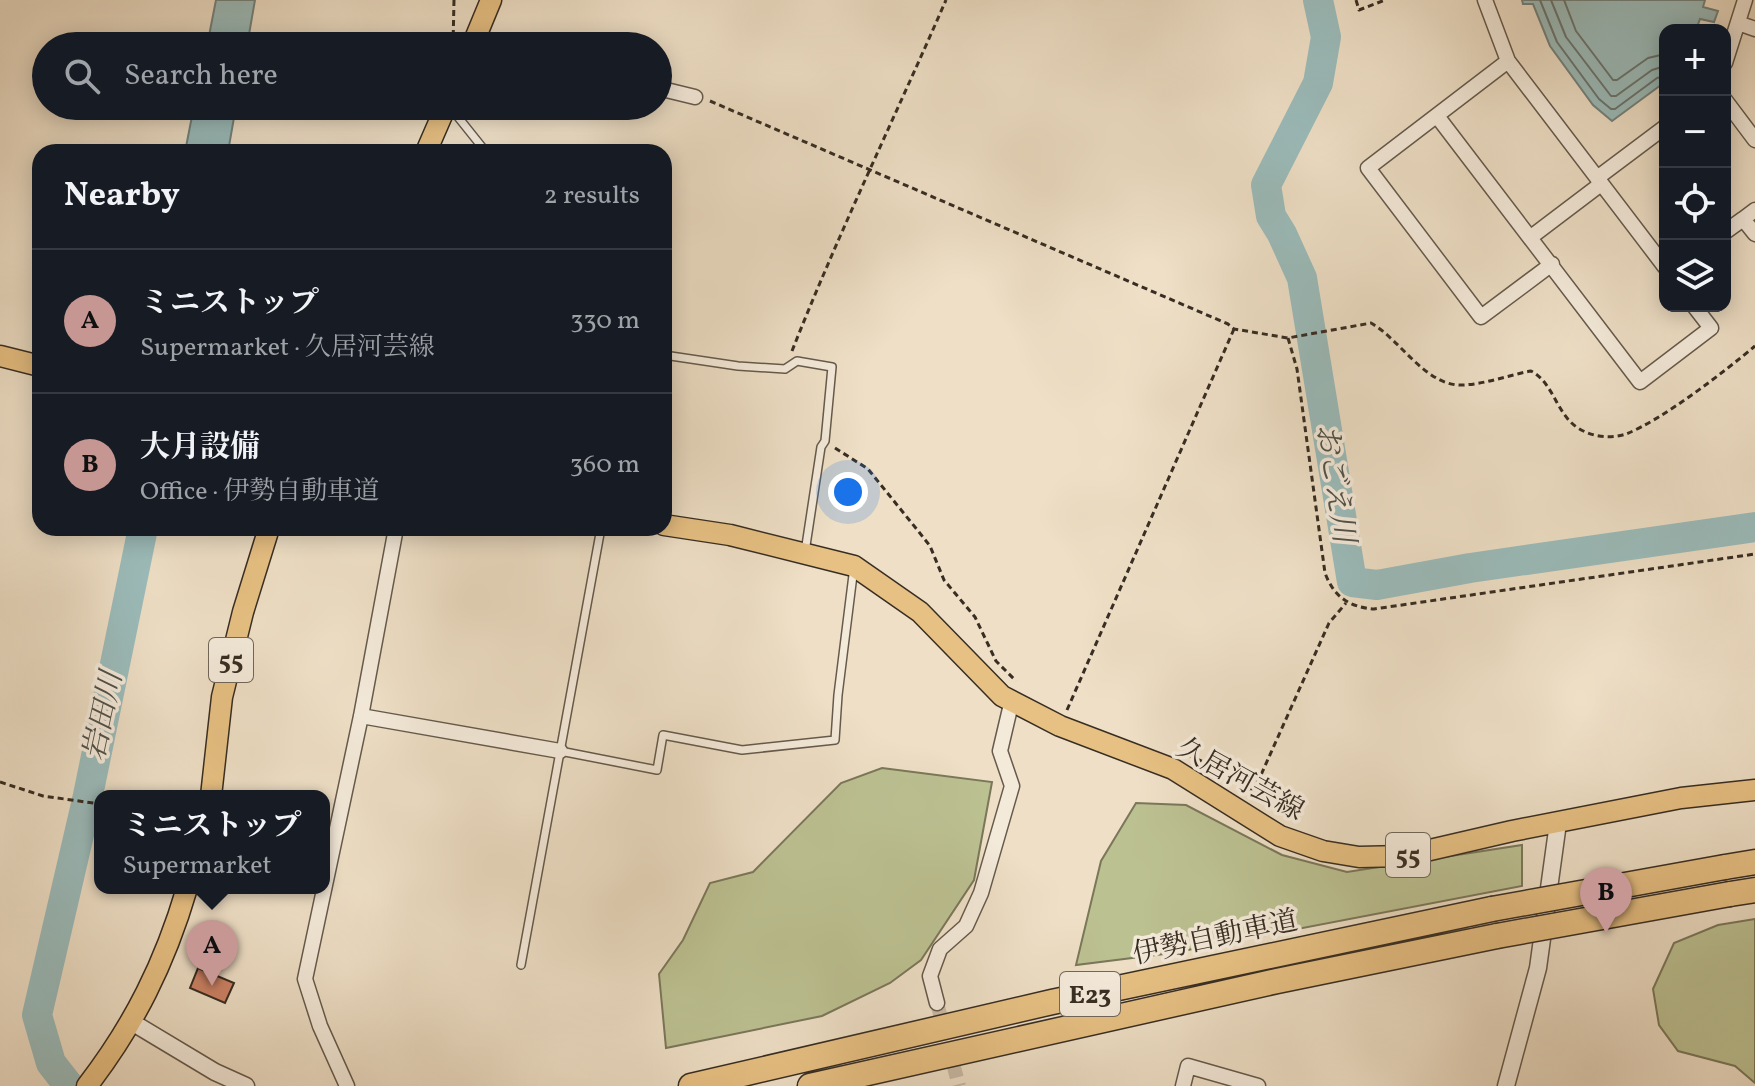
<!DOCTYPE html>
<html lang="en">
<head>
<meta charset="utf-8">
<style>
	body { margin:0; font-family:Vollkorn,"Noto Serif JP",serif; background:#20242c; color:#f1f3f6 }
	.controls { position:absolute; right:24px; top:24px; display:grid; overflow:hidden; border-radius:16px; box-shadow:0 4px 20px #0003 }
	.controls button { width:72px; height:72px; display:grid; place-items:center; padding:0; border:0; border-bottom:2px solid #363941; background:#171b24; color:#f1f3f6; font:40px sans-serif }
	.you { position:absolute; left:848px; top:492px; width:28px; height:28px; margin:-20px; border:6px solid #fff; border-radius:50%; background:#1a73e8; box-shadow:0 0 0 12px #1a73e833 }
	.badge { display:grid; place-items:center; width:52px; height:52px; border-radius:50%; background:#c59692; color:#111; font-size:26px; font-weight:700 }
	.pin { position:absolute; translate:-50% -66px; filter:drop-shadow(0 2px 4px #0008) }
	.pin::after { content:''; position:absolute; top:42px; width:28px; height:24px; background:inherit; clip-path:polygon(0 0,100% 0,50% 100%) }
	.popup { position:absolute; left:94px; top:790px; width:236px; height:104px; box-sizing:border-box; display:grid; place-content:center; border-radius:16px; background:#171b24; filter:drop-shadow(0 2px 6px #0005); font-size:26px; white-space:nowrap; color:#9ea1a6 }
	.popup b { font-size:30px; color:#f1f3f6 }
	.popup::after { content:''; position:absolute; left:50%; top:100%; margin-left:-16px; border:16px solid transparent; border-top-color:#171b24 }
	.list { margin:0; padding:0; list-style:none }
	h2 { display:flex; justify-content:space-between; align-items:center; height:104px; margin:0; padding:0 32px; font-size:34px }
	h2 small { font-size:26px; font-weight:400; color:#9ea1a6 }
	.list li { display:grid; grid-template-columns:52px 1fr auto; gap:24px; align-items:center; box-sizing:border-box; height:144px; padding:0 32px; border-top:2px solid #363941 }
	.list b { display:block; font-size:30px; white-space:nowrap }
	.list p { margin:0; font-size:26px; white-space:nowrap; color:#9ea1a6 }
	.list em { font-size:26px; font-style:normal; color:#9ea1a6 }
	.icon { flex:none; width:44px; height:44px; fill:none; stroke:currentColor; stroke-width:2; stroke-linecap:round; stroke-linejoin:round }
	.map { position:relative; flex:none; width:1755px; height:1086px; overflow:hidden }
	.search { position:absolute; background:#171b24; box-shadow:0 4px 20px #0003; left:32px; top:32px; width:640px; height:88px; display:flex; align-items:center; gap:20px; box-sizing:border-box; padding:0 28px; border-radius:44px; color:#9ea1a6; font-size:30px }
	.panel { position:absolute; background:#171b24; box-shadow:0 4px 20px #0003; left:32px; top:144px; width:640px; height:392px; border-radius:24px }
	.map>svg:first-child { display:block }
	.green { fill:#bcc192; stroke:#7a775a; stroke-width:2 }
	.water { fill:#9bbcbb; stroke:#73837e; stroke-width:2 }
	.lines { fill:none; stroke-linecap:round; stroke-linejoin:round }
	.shore { stroke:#69746f; stroke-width:2 }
	.river { stroke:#9bbcbb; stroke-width:30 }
	.building { fill:#cc8366; stroke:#372d23; stroke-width:2 }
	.minor-tunnel { stroke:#c9bba5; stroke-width:14; stroke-dasharray:14 7; stroke-linecap:butt }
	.service-casing { stroke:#655a4c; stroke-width:10 }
	.minor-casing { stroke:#655a4c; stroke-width:17 }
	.tertiary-casing { stroke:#655a4c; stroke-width:19 }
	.primary-casing { stroke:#372d23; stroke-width:23 }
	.motorway-casing { stroke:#372d23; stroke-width:27 }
	.path { stroke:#372d23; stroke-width:3; stroke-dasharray:6 4; stroke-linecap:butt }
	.service { stroke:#f4eada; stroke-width:7 }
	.minor { stroke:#f4eada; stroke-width:14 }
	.tertiary { stroke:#f4eada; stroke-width:16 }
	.primary { stroke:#e7c083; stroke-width:20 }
	.motorway { stroke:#e7c083; stroke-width:24 }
	.motorway-bridge-casing { stroke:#372d23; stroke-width:27; stroke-linecap:butt }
	.motorway-bridge { stroke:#e7c083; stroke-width:24 }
	.labels { text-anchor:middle; stroke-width:7; stroke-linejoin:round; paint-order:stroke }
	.shield { fill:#f4eada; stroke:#70665a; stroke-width:2 }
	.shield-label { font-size:26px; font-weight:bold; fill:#372d23 }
	.street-label { font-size:28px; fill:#372d23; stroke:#f4eada }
	.water-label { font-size:30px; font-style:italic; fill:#505149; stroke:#f4eada }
</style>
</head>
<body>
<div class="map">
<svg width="1755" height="1086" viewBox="0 0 1755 1086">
	<rect width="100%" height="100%" fill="#eedfc6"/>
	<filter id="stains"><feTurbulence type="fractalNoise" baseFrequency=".0025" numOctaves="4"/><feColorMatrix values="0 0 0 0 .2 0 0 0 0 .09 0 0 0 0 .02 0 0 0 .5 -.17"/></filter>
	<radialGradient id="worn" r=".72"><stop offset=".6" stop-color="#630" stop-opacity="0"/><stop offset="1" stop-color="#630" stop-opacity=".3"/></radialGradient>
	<path class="green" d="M882 768 992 782 974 880 921 960 890 983 822 1016 666 1048 659 974 683 940 710 883 753 872 841 783Z
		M1136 803 1186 805 1282 855 1347 872 1522 845V886L1172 953 1076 965 1101 861Z
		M1755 919V1083L1735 1066 1678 1051 1659 1025 1653 989 1674 943 1718 925Z"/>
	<path class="water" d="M216 0H255L247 46H207Z
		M1522 0H1705L1703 7 1718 11 1714 22 1700 19 1696 30H1665V82L1612 121 1593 105 1550 46 1533 4H1523Z
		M194 106H236L228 152H185Z"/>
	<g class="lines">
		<path class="shore" d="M1540 0 1557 42 1599 99 1611 109H1615L1657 78 1665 76
			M1551 0 1566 37 1611 96H1616L1652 70 1665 66
			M1564 0 1576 31 1613 80H1617L1648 58 1665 54"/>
		<path class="river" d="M1318 0 1326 37 1318 83 1266 185 1271 216 1282 234 1302 278 1352 582 1377 585 1470 568 1755 527
			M69 1086 51 1063 37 1015 87 800 143 528"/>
	</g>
	<path class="building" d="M198 968 234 983 225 1003 190 988Z"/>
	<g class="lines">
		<path class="minor-tunnel" d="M937 1003 959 1086"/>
		<g class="service-casing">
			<path id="service" d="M450 107 486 152
				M664 355 738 366 785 369 797 361 832 367 825 441 821 447 805 552
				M560 751 657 770 663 735 742 750 835 740 838 695 854 567
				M521 965 601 528"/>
		</g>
		<g class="minor-casing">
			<path id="minor" d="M1485 0 1508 61 1665 267
				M1738 23 1755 29
				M474 41 495 46
				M1508 61 1368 168 1481 317 1552 264
				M1725 63 1745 0
				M658 88 695 97
				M1725 100 1755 140
				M1437 116 1640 382 1711 328 1694 306
				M1597 178 1665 127
				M1755 210 1743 219 1755 234
				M1725 232 1743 219
				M1531 237 1601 184
				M361 716 560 751
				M937 1003 930 976 940 949 966 926 981 893 1012 786 1000 751 1012 700
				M347 1086 320 1026 305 979 361 716 396 528
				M1183 1086 1188 1066 1258 1086"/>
		</g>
		<g class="tertiary-casing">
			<path id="tertiary" d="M130 1021 215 1072 246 1086
				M1506 1086 1538 968 1558 823"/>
		</g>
		<g class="primary-casing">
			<path id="primary" d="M472 46 491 0
				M426 152 446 106
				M0 356 40 366
				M664 525 730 535 854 566 920 612 1002 696 1060 726 1173 769 1280 836 1323 851 1359 857 1404 856 1512 831 1681 798 1755 790
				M211 796 222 697 243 612 269 528
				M87 1086C134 1025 165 963 187 888"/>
		</g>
		<g class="motorway-casing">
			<path id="motorway" d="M1725 867 1755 862
				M1730 894 1755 890
				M691 1086 1052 1002 1492 909
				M810 1086 1277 981 1497 936"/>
		</g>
		<path class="path" d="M1356 0 1359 10 1385 0
			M453 46 454 0
			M710 101 1228 324 1234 329 1288 338 1371 323C1401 340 1426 387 1463 385 1486 384 1509 375 1531 371 1554 383 1556 414 1578 428 1592 437 1610 439 1626 434 1662 420 1724 372 1755 346
			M1288 338 1297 369 1325 573C1334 597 1349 607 1374 609L1755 554
			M792 351C839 232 895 117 946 0
			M835 448 868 469 919 532 930 546 944 580 975 617 996 661 1016 681
			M1067 710 1234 329
			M1187 755C1203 760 1247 784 1254 797
			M0 782 43 796 100 804
			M1250 790 1256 786 1329 623 1346 603"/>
		<use href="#service" class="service"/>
		<use href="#minor" class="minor"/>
		<use href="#tertiary" class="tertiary"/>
		<use href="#primary" class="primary"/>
		<use href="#motorway" class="motorway"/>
		<g class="motorway-bridge-casing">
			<path id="motorway-bridge" d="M1492 909 1725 867
				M1497 936 1730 894"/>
		</g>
		<use href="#motorway-bridge" class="motorway-bridge"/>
	</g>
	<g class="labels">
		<g class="shield">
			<rect x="209" y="638" width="44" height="44" rx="6"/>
			<rect x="1386" y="833" width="44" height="44" rx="6"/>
			<rect x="1060" y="972" width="60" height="44" rx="6"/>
		</g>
		<g class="shield-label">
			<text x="231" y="669">55</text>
			<text x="1408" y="864">55</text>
			<text x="1090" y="1003">E23</text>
		</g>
		<g class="street-label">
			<text transform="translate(1241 778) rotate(29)" y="10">久居河芸線</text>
			<text transform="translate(1215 936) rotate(-12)" y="10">伊勢自動車道</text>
		</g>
		<g class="water-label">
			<text transform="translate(1336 483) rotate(81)" y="10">おごえ川</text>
			<text transform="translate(102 716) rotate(-78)" y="10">岩田川</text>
		</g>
	</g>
	<rect width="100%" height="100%" filter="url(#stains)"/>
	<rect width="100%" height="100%" fill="url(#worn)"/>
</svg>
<div class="controls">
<button>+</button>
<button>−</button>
<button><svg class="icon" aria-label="locate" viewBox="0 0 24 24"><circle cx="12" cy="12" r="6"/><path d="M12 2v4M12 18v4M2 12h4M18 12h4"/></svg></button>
<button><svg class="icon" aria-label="layers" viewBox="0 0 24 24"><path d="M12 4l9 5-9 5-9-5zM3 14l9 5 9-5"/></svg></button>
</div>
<div class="you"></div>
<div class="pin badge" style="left:212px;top:986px">A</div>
<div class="popup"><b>ミニストップ</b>Supermarket</div>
<div class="pin badge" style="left:1606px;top:933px">B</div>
<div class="search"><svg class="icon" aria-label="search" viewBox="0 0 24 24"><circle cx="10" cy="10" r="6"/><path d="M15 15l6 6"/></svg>Search here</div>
<section class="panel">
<h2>Nearby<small>2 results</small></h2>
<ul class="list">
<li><span class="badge">A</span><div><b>ミニストップ</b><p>Supermarket · 久居河芸線</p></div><em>330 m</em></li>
<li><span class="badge">B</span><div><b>大月設備</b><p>Office · 伊勢自動車道</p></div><em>360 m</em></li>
</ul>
</section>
</div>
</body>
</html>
